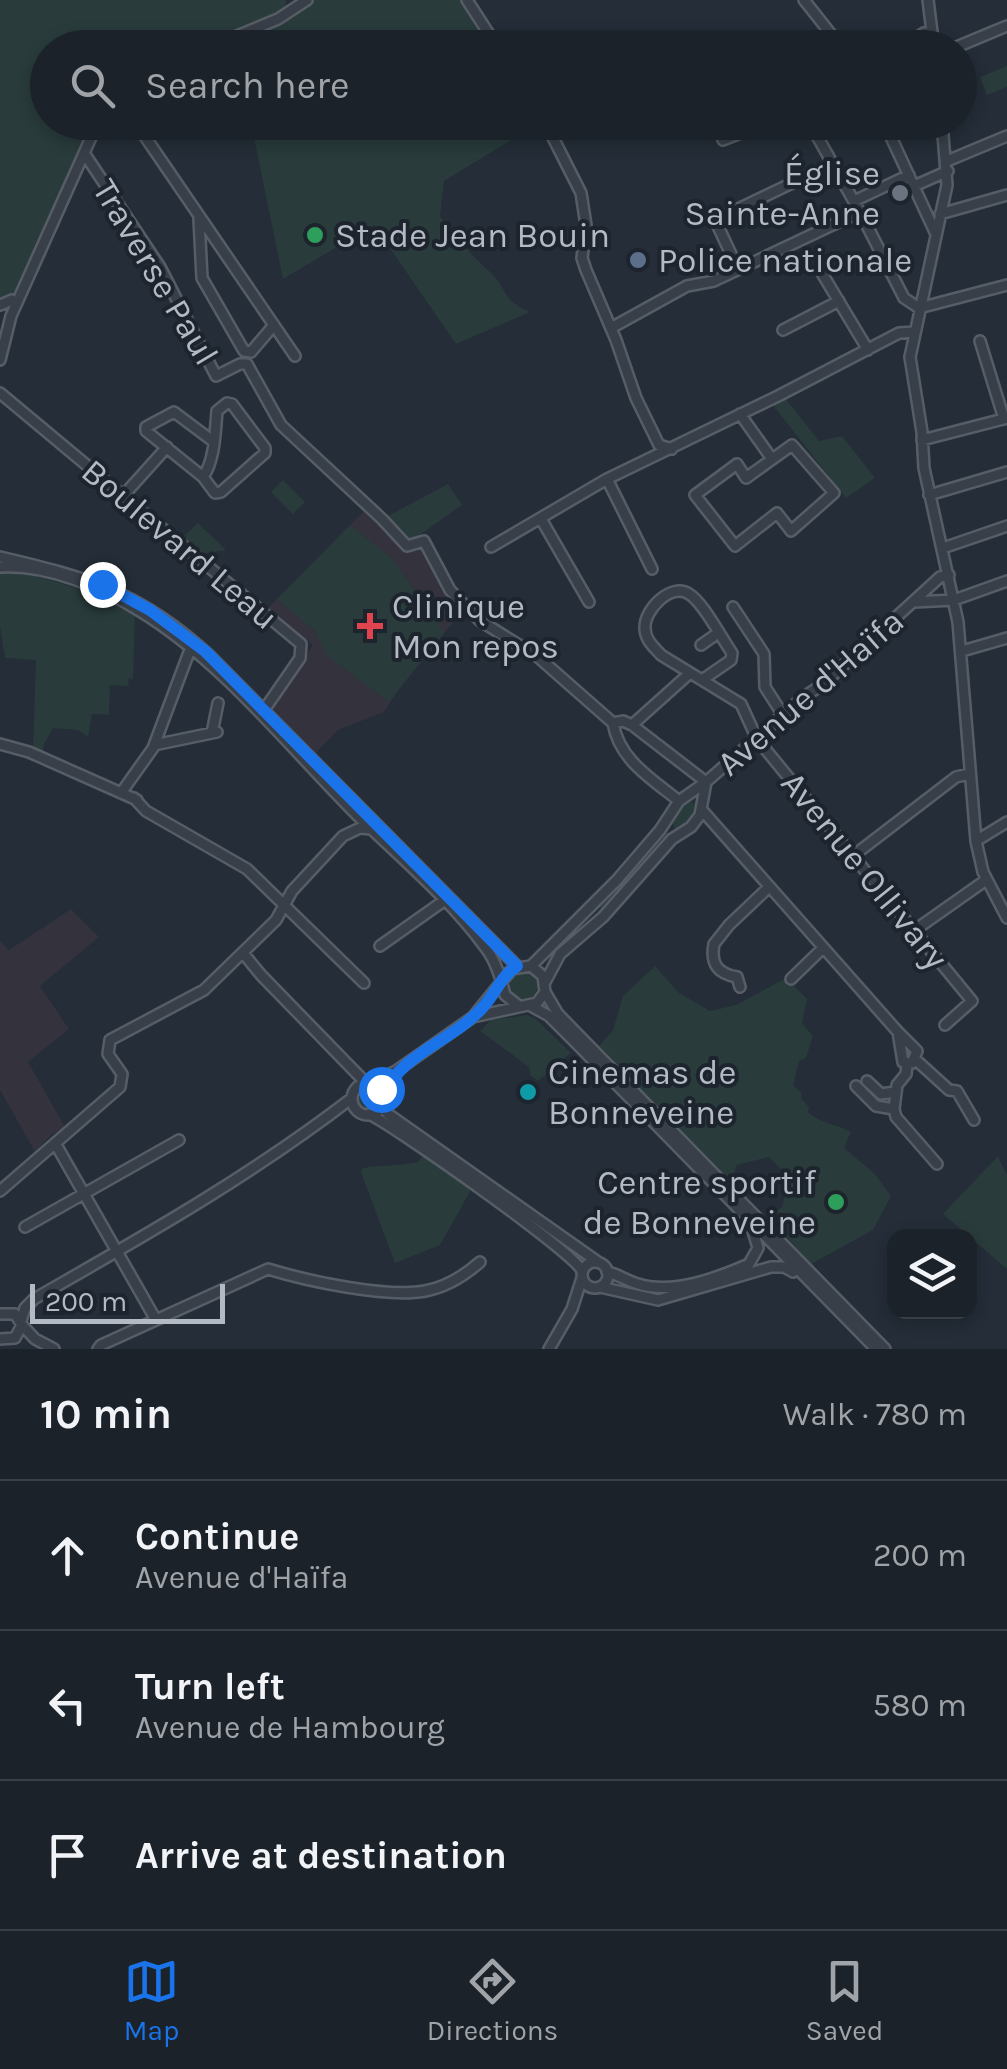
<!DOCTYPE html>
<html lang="en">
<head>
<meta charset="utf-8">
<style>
	body { margin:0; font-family:Karla,sans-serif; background:#282f36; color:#f1f3f6 }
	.controls { position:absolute; right:30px; bottom:30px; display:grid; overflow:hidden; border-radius:20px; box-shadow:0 5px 15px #0003 }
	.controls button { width:90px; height:90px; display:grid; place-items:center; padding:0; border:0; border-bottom:2px solid #393f47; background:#1b222a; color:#f1f3f6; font:50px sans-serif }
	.scale { position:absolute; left:30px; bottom:25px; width:195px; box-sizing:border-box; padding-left:10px; border:5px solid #b3bac4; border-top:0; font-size:28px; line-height:35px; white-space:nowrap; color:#b3bac4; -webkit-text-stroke:8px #1d242d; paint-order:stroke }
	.stop { position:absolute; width:30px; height:30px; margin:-22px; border:8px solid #1a73e8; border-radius:50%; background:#fff }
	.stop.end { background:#1a73e8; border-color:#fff; box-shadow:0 2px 10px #0008 }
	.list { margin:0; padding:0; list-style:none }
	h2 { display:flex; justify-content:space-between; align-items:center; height:130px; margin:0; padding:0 40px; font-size:42px }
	h2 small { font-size:32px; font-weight:400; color:#a0a4a8 }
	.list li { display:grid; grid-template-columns:65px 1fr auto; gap:30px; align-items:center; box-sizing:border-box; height:150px; padding:0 40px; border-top:2px solid #393f47 }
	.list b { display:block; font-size:38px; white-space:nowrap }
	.list p { margin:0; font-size:32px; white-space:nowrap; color:#a0a4a8 }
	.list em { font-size:32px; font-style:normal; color:#a0a4a8 }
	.icon { flex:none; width:55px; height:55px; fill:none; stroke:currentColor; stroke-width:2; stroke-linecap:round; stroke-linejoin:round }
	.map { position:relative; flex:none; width:1007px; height:1349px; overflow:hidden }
	.search { position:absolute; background:#1b222a; box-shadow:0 5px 15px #0003; left:30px; right:30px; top:30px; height:110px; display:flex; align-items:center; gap:25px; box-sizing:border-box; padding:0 35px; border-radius:55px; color:#a0a4a8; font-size:38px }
	.sheet { height:580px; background:#1b222a }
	nav { display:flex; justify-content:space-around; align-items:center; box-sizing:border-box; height:140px; border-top:2px solid #393f47; background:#1b222a; font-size:28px; color:#a0a4a8 }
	nav a { display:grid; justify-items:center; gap:5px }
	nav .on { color:#1a73e8 }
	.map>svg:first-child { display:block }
	.medical { fill:#33323d }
	.green { fill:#293b3b }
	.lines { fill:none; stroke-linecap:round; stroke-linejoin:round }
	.minor-casing { stroke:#565d66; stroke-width:14 }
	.minor { stroke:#383f48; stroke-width:9 }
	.route { stroke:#1a73e8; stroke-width:12 }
	.worship-dot { fill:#6b7280; stroke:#1d242d; stroke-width:4 }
	.leisure-dot { fill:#2e9e5b; stroke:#1d242d; stroke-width:4 }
	.service-dot { fill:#5c6f8a; stroke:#1d242d; stroke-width:4 }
	.health-dot { fill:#e0444e; stroke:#1d242d; stroke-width:4 }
	.culture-dot { fill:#0f9aa8; stroke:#1d242d; stroke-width:4 }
	.labels { text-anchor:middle; stroke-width:8; stroke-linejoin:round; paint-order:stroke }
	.poi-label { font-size:35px; fill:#b3bac4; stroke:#1d242d; text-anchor:start }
	.street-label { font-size:35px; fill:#b3bac4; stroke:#1d242d }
</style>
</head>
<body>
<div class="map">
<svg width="1007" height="1349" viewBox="0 0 1007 1349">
	<rect width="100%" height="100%" fill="#242d38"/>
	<path class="medical" d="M368 507 407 548 421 541 466 607 400 687 384 712 338 730 316 753 273 709 313 645 268 608Z
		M71 909 99 937 40 986 69 1029 28 1062 65 1127 51 1135 35 1152 0 1090V941L9 950Z"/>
	<path class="green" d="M0 0H286L285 9 192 47 48 48V122L91 123 12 296 0 301Z
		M314 0H460L490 47 228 48C253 30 291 25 314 0Z
		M1007 66V87L987 95 980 77Z
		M251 123H539L444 181 440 216C455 236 471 255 490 272 509 290 500 299 530 312L456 344 374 225 283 279Z
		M785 398 819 441 842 436 875 478 846 498 772 404Z
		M283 480 305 502 293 514 271 492Z
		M448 484 462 505 407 544 384 518Z
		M198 523 226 550 200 554 183 537Z
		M350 525 392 558 444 633 389 702 326 655 315 631 277 599Z
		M0 572C47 574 95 593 135 616L133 680 129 678 128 686 110 685 109 715 92 714 88 737 78 730 53 728 43 746V756L41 751 33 750 36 660 5 658 0 626Z
		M687 801 694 803 698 810 691 822 681 829 675 828 670 820 675 809Z
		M664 829 671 836 604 911 597 904Z
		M655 966 679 993 710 1011 736 1005 786 978 807 999 802 1023 813 1036 806 1058 799 1061 793 1085 802 1094 801 1098 809 1107 808 1112C821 1124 835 1123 851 1132L844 1148 875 1174 891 1196 873 1230 811 1264 771 1219 773 1213 782 1207 790 1178 769 1157 737 1165 731 1181 599 1046 613 1030 623 996Z
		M510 985a14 14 0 1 1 28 0a14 14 0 1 1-28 0Z
		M527 1015 537 1020 571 1053 538 1081 530 1075 529 1067 480 1031 491 1020Z
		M356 1098a11 11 0 1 1 22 0a11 11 0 1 1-22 0Z
		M423 1155 471 1190 440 1245 395 1263 361 1172 363 1168C382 1165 399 1166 418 1162Z
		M998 1156 1007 1175V1269L943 1214Z"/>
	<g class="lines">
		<g class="minor-casing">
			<path id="minor" d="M467 0 498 48
				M804 0 842 48
				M928 0 934 48
				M208 48 278 19 307 0
				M900 48 924 33 932 32
				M954 48 1007 26
				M135 122 295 356
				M545 122 581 193 586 225 582 258 586 270 616 340 636 398 659 445 672 449
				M809 122 860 212 904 298 919 308
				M884 122 935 232
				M942 122 947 185 910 357 922 432 924 468 958 622 976 841 983 872 1007 918
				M723 140 768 122
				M84 153 160 267 216 376 240 364H247L281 425 382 519 407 546 424 541 450 590 479 620 538 657 613 723 623 721 632 725 706 782
				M947 161 1007 136
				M914 186 948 171
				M854 201 909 175
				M940 214 1007 195
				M199 219 202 278 244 351 251 352 274 325
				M738 269 715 220 832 164
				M823 275 868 350
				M0 305 12 300
				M919 308 1007 285
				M611 328 687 286 714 281 860 212
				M783 330 839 301
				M980 341 1004 419
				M0 360 11 316 98 122
				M0 393 301 644 300 658 264 710
				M740 414 772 459
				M922 440 1007 418
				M792 445 834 493 791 531 777 513 735 546 695 495 737 464 746 478Z
				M203 477 215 493 221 492 265 453V448L232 404 227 403 217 411C215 432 215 460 203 477L146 431V427L174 412 214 442
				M607 479 652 569
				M929 495 1007 472
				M123 496 167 447
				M541 519 589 602
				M491 547 607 479 778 396 899 333 914 332
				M943 548 1007 526
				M0 557C89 578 141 592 210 656L517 966
				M0 567C48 564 103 588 143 613 226 665 289 747 358 816 401 858 449 898 485 947 496 961 501 979 505 995L519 1006
				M914 602 954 600 1007 581
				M733 607 764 654 765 687 783 715
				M701 645 718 633
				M962 651 1007 638
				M702 680 731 660 732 653C722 639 703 602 689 594 671 582 644 610 645 628 645 640 654 647 661 655L741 704 757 739 972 1001 945 1025
				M613 723C619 760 652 779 679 801
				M632 725 690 673
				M212 733 218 703
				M0 744 29 752 137 800
				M154 745 217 732
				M121 793 153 748 191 647
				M134 798 146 811 247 869 364 983
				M701 809 898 1032 903 1062 912 1063 917 1051 898 1032
				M976 841 1007 822
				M853 856 956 777 969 774
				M915 930 986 880
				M380 946 445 900
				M243 953 261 975 366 1083
				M531 966 617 880 660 830 679 801 706 782 801 699 823 684 940 577 949 575
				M791 979 823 948
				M545 982 560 954 603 917 672 839 691 827 700 815 706 782
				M740 987 737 977C719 974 710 965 714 944L729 925 768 888
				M545 992 558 1014 885 1349
				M531 1006 549 1016 581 1048 876 1349
				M916 1060 949 1090 957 1091 974 1120
				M867 1081 881 1094 895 1092
				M372 1083 396 1071 473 1017 512 969 531 966 543 976 545 992 537 1003 473 1017
				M352 1099a16 16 0 1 1 32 0a16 16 0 1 1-32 0Z
				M856 1086 876 1106 894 1109
				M382 1106 388 1114 598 1262
				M894 1109 896 1117 937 1164
				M894 1109 897 1085 906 1074 907 1064
				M369 1114C396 1127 574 1252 582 1271
				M55 1143 156 1320
				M0 1191 120 1087 122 1074 108 1054 110 1040 204 990 276 920 292 891 343 836 360 828 371 829
				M25 1227 179 1140
				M582 1275a13 13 0 1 1 26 0a13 13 0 1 1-26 0Z
				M607 1272C618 1274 627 1281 638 1284 673 1295 717 1278 749 1264L758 1248 753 1231
				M600 1287 658 1300 771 1267H784L793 1272
				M0 1314H15L22 1325 15 1338 0 1339
				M21 1321 25 1308 34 1299C146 1235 249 1177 352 1098
				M22 1325 35 1339 54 1349
				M98 1349 101 1345 268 1269C307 1281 386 1298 425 1291 447 1287 464 1276 480 1262
				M549 1349 572 1309 582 1278"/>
		</g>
		<use href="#minor" class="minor"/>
	</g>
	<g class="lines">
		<path class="route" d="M102 584 150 610 205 651 517 966C502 975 495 994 483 1007 453 1041 404 1052 383 1094L381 1089"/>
	</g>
	<circle class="worship-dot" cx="900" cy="193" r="10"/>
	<g class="leisure-dot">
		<circle cx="315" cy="235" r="10"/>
		<circle cx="836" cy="1202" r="10"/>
	</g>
	<circle class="service-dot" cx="638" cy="260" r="10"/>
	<path class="health-dot" d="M365 611h10v10h10v10h-10v10h-10v-10h-10v-10h10z"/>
	<circle class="culture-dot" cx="528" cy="1092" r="10"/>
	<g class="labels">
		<g class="poi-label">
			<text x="880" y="185" text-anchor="end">Église<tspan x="880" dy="40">Sainte-Anne</tspan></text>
			<text x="335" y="247">Stade Jean Bouin</text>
			<text x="658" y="272">Police nationale</text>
			<text x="392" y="618">Clinique<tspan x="392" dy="40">Mon repos</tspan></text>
			<text x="548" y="1084">Cinemas de<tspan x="548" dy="40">Bonneveine</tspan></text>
			<text x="816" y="1194" text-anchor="end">Centre sportif<tspan x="816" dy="40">de Bonneveine</tspan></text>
		</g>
		<g class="street-label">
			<text transform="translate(156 272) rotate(59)" y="12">Traverse Paul</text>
			<text transform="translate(180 544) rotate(40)" y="12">Boulevard Leau</text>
			<text transform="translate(810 692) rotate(-41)" y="12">Avenue d'Haïfa</text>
			<text transform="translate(865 870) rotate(51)" y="12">Avenue Ollivary</text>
		</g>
	</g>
</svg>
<div class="controls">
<button><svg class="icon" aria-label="layers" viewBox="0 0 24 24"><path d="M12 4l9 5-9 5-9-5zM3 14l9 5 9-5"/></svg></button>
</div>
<div class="scale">200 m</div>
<div class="stop" style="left:381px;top:1089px"></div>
<div class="stop end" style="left:102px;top:584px"></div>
<div class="search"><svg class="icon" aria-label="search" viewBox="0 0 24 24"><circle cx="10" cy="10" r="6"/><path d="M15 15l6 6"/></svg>Search here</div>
</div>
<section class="sheet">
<h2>10 min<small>Walk · 780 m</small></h2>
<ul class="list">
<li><svg class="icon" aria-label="ahead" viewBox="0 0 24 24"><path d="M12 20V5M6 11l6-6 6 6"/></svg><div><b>Continue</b><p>Avenue d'Haïfa</p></div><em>200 m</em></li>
<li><svg class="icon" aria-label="left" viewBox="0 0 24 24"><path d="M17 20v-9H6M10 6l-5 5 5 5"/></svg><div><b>Turn left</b><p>Avenue de Hambourg</p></div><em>580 m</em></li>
<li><svg class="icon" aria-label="arrive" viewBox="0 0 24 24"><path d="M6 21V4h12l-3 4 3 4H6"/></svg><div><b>Arrive at destination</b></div></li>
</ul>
</section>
<nav>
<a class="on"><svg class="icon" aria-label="map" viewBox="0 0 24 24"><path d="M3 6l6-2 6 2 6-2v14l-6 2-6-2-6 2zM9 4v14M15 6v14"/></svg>Map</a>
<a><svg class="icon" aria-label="directions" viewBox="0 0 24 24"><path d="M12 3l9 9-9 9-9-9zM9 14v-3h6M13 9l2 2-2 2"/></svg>Directions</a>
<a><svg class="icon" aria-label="saved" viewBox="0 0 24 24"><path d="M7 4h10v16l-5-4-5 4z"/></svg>Saved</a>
</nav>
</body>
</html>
